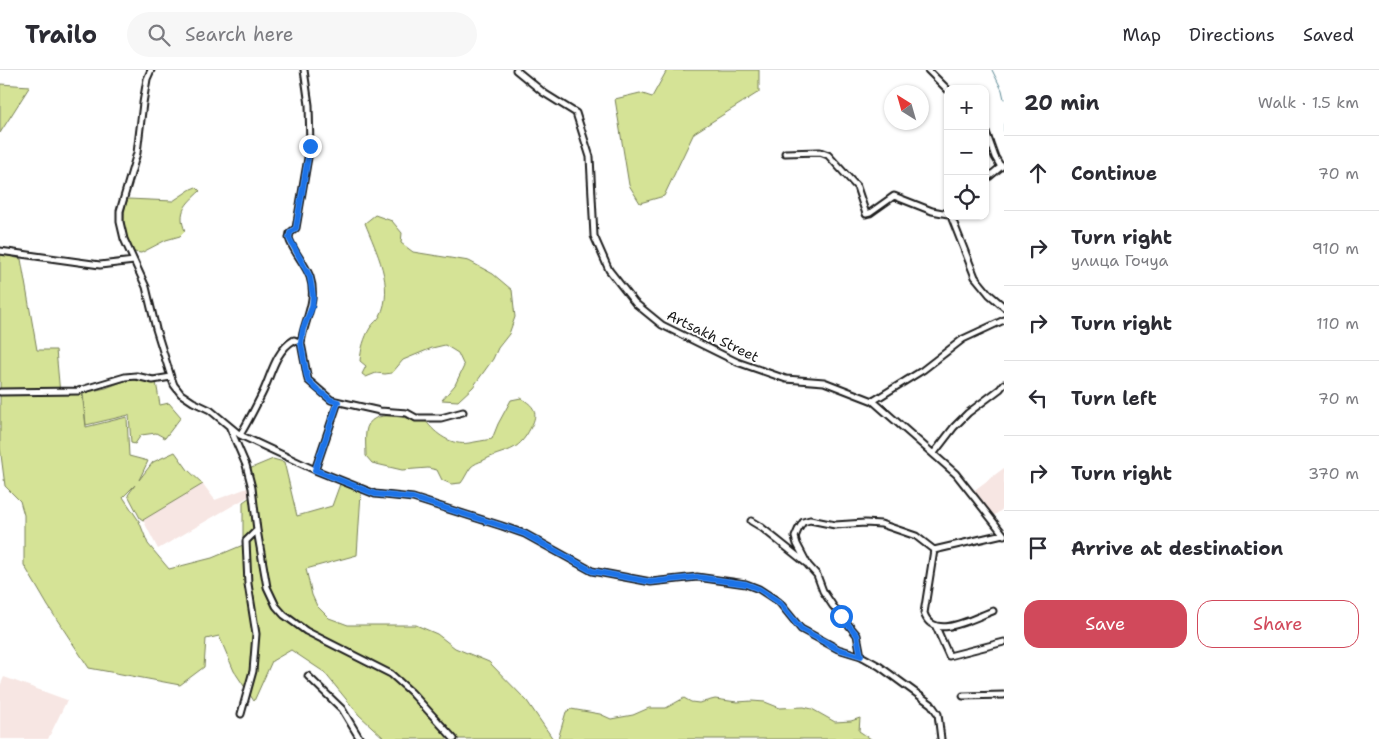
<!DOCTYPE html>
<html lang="en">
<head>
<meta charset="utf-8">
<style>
	body { margin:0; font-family:"Shantell Sans",sans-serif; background:#f7f7f7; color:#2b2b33 }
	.controls { position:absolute; right:15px; top:15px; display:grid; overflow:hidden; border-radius:10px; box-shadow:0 1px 4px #0004 }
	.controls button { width:45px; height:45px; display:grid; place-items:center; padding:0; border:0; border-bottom:1px solid #e1e1e2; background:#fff; color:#2b2b33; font:25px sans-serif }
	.compass { position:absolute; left:884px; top:15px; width:45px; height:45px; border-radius:50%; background:#fff; box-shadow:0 1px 4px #0004; rotate:323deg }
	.stop { position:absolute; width:15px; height:15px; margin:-11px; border:4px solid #1a73e8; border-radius:50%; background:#fff }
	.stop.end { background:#1a73e8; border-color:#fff; box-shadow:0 1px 5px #0008 }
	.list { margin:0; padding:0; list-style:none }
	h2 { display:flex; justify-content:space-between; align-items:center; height:65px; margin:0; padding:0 20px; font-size:21px }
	h2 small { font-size:16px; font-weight:400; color:#7c7c81 }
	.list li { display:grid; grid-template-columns:32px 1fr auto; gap:15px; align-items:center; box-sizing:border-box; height:75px; padding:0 20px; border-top:1px solid #e1e1e2 }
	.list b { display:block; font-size:19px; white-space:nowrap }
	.list p { margin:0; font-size:16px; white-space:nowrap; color:#7c7c81 }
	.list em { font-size:16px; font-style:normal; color:#7c7c81 }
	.actions { display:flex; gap:10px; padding:15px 20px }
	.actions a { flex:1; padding:11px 0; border:1px solid #d1495b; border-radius:15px; text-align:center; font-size:18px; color:#d1495b }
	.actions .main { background:#d1495b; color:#fff }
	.icon { flex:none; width:28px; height:28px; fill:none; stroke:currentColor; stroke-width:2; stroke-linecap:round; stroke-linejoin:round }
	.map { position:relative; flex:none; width:1004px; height:669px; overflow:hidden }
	header { display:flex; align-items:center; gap:30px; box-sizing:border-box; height:70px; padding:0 25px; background:#fff; border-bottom:1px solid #e1e1e2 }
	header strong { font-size:24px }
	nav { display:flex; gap:28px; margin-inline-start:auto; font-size:18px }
	.search { width:350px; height:45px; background:#f7f7f7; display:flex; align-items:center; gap:12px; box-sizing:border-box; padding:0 18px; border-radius:28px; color:#7c7c81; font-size:19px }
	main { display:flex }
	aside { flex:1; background:#fff }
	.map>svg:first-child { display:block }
	.built { fill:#f7e6e3 }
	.green { fill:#d5e396; stroke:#788059 }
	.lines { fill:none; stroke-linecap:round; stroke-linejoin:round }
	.stream { stroke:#5c8995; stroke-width:1 }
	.street-casing { stroke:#1c1c1c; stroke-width:9 }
	.street { stroke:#fff; stroke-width:5 }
	.route { stroke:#1a73e8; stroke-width:6 }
	.labels { text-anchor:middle; stroke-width:4; stroke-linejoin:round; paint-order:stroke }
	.street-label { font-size:14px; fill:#1c1c1c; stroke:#fff }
</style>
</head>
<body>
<header>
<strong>Trailo</strong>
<div class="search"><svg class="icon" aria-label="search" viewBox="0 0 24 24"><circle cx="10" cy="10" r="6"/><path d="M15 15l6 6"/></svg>Search here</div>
<nav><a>Map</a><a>Directions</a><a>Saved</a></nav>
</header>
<main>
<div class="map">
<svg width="1004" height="669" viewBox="0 0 1004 669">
	<rect width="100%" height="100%" fill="#fff"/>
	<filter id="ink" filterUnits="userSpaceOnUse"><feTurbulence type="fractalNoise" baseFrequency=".02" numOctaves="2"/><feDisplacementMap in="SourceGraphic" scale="10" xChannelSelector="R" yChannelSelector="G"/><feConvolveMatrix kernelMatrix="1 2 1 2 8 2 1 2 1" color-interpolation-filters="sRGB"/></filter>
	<g filter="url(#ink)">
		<path class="built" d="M1004 398V438L992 447 972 422Z
			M203 414 215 430 250 417 251 425 158 479 143 450Z
			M4 607 67 630 48 669H0V616Z"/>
		<path class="green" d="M667 0H759V22L694 63 664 126 640 133 629 115 615 29 640 23 652 27Z
			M0 14 30 16 0 63Z
			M196 117 200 121C186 134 177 141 185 161L180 166 166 170 141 183 133 182C125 163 120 148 128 129L173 131 191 119Z
			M375 145 392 151 402 163 401 173 413 182 469 191 493 204 512 220 515 247 509 264 498 278 493 289 473 317 458 331 442 330 455 315 464 296 458 283 445 275 432 278 403 290 392 303 385 304 376 303 366 307 362 304 366 296 360 291C361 279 364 268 370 258 373 253 378 250 380 246 395 216 376 181 365 153Z
			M0 184 21 189 37 280H56L60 324 82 322 86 357 127 347 129 386 148 391 139 410 153 392 175 382 188 400 203 414 143 450 140 448 128 425 135 415 123 427 139 451 148 474 169 499 212 488 243 475V432L256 423 249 399 273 389 284 392 297 446 332 436 340 414 361 423 357 485 306 499 312 525 317 536 329 548 348 555H416L437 564 455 578 489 592 527 631 553 669H385L359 645 324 602 291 580 272 591 254 631 234 601 219 566 206 569 204 597 180 615 89 598 48 536 24 495V445L20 431 5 416 0 377Z
			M127 310H143L156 312 160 335 169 333 181 347 165 368 156 363 141 365 135 374 131 373 129 345 86 355 83 323 106 318Z
			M521 328C534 336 539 342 531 357 517 385 506 378 482 391 479 392 474 394 471 397 467 402 465 408 461 413L451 414 442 410 437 400 428 398 402 400 372 393 366 386C366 379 365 369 366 362 370 334 410 351 426 351 435 364 452 376 469 373 477 372 484 370 492 369L498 354 511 330Z
			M684 628 691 632 699 633 715 629 737 632 752 631 765 632 780 638 804 637 812 639 835 652 851 651 860 648 859 661 871 669H558L566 642 571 639 600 644 611 649 633 645 649 638H666Z"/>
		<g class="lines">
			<path class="stream" d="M992 0 1002 20 1004 29
				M1004 54V61"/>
			<g class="street-casing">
				<path id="street" d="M151 0 147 9 143 33 137 83 120 141V152L124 169 146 217 156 259 171 307 174 315 181 324 193 332 210 340 240 365 315 400 375 424 413 428 502 456 525 464 592 501 651 512 697 507 746 514 759 519 779 532 801 559 838 579 861 586 879 596 931 634 938 644 941 669
					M516 0 544 23 576 43 590 87 594 166 609 200 635 233 662 255 737 292 786 309 824 312 873 331 956 404 1004 465
					M928 0 948 20
					M985 59 995 87 1001 97
					M785 83 820 82 828 85 857 117 866 144 870 143 894 126 932 141 948 144
					M985 110 1002 96
					M951 146 975 207 989 224 1004 237
					M0 181 100 195 134 191
					M301 273C304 250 318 231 310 207 305 193 293 182 289 168L290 163 296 158 310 76 309 35 304 0
					M0 322 78 321 125 307 136 306 153 310 171 307
					M873 331 923 300 963 269 1004 250
					M230 358 246 395 252 418 257 460 267 517 276 536 284 545 306 561 391 604 411 622 454 669
					M240 365C248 352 255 338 262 324 271 306 275 281 294 270L301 273 308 310 331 330 380 341 407 343 416 348H441L463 342
					M934 383 954 357 968 343 1000 319 1004 314
					M315 400 338 332
					M751 451 761 457 806 493
					M934 480 924 543C933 572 975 547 993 541
					M936 557 949 586 1004 572
					M861 586 857 565 833 536 823 521 817 505 808 495 797 474 795 467 798 460 803 452 810 450 835 455 865 453 881 454 916 466 934 480 1003 464
					M308 606 342 639 360 669
					M963 626 1004 625
					M241 644 253 601 256 564 248 514 246 471 257 460"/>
			</g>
			<use href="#street" class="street"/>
		</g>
	</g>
	<g class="lines" filter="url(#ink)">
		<path class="route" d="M310 76 296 158 290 163 289 168 310 207 313 226 312 237 303 259 301 273 306 302 308 310 317 319 331 330 338 332 315 400 375 424 413 428 502 456 525 464 592 501 651 512 697 507 746 514 759 519 779 532 801 559 838 579 861 586 857 565 841 546"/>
	</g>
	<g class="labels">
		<g class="street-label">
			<text transform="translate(713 266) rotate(26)" y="5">Artsakh Street</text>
		</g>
	</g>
</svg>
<div class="controls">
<button>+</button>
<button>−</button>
<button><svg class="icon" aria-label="locate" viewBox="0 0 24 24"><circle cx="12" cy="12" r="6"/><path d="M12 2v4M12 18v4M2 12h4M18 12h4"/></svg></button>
</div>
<svg class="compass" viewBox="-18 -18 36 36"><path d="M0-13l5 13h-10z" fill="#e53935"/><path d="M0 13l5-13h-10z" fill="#7c7c81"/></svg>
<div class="stop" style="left:841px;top:546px"></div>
<div class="stop end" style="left:310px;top:76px"></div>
</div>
<aside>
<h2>20 min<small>Walk · 1.5 km</small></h2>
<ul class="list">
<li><svg class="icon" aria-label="ahead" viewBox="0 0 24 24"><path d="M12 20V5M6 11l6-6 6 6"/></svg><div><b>Continue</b></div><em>70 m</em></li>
<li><svg class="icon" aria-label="right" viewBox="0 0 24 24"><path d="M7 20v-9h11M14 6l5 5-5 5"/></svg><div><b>Turn right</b><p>улица Гочуа</p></div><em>910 m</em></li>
<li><svg class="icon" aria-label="right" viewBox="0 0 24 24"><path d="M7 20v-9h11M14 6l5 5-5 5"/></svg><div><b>Turn right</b></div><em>110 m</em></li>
<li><svg class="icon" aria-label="left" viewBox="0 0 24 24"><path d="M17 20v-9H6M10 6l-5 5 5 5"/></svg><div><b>Turn left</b></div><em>70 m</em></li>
<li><svg class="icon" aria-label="right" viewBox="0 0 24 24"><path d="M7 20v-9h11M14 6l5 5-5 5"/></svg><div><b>Turn right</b></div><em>370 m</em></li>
<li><svg class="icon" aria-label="arrive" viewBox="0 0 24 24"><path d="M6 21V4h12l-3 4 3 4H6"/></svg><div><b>Arrive at destination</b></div></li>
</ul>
<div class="actions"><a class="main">Save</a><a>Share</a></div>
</aside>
</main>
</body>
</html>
